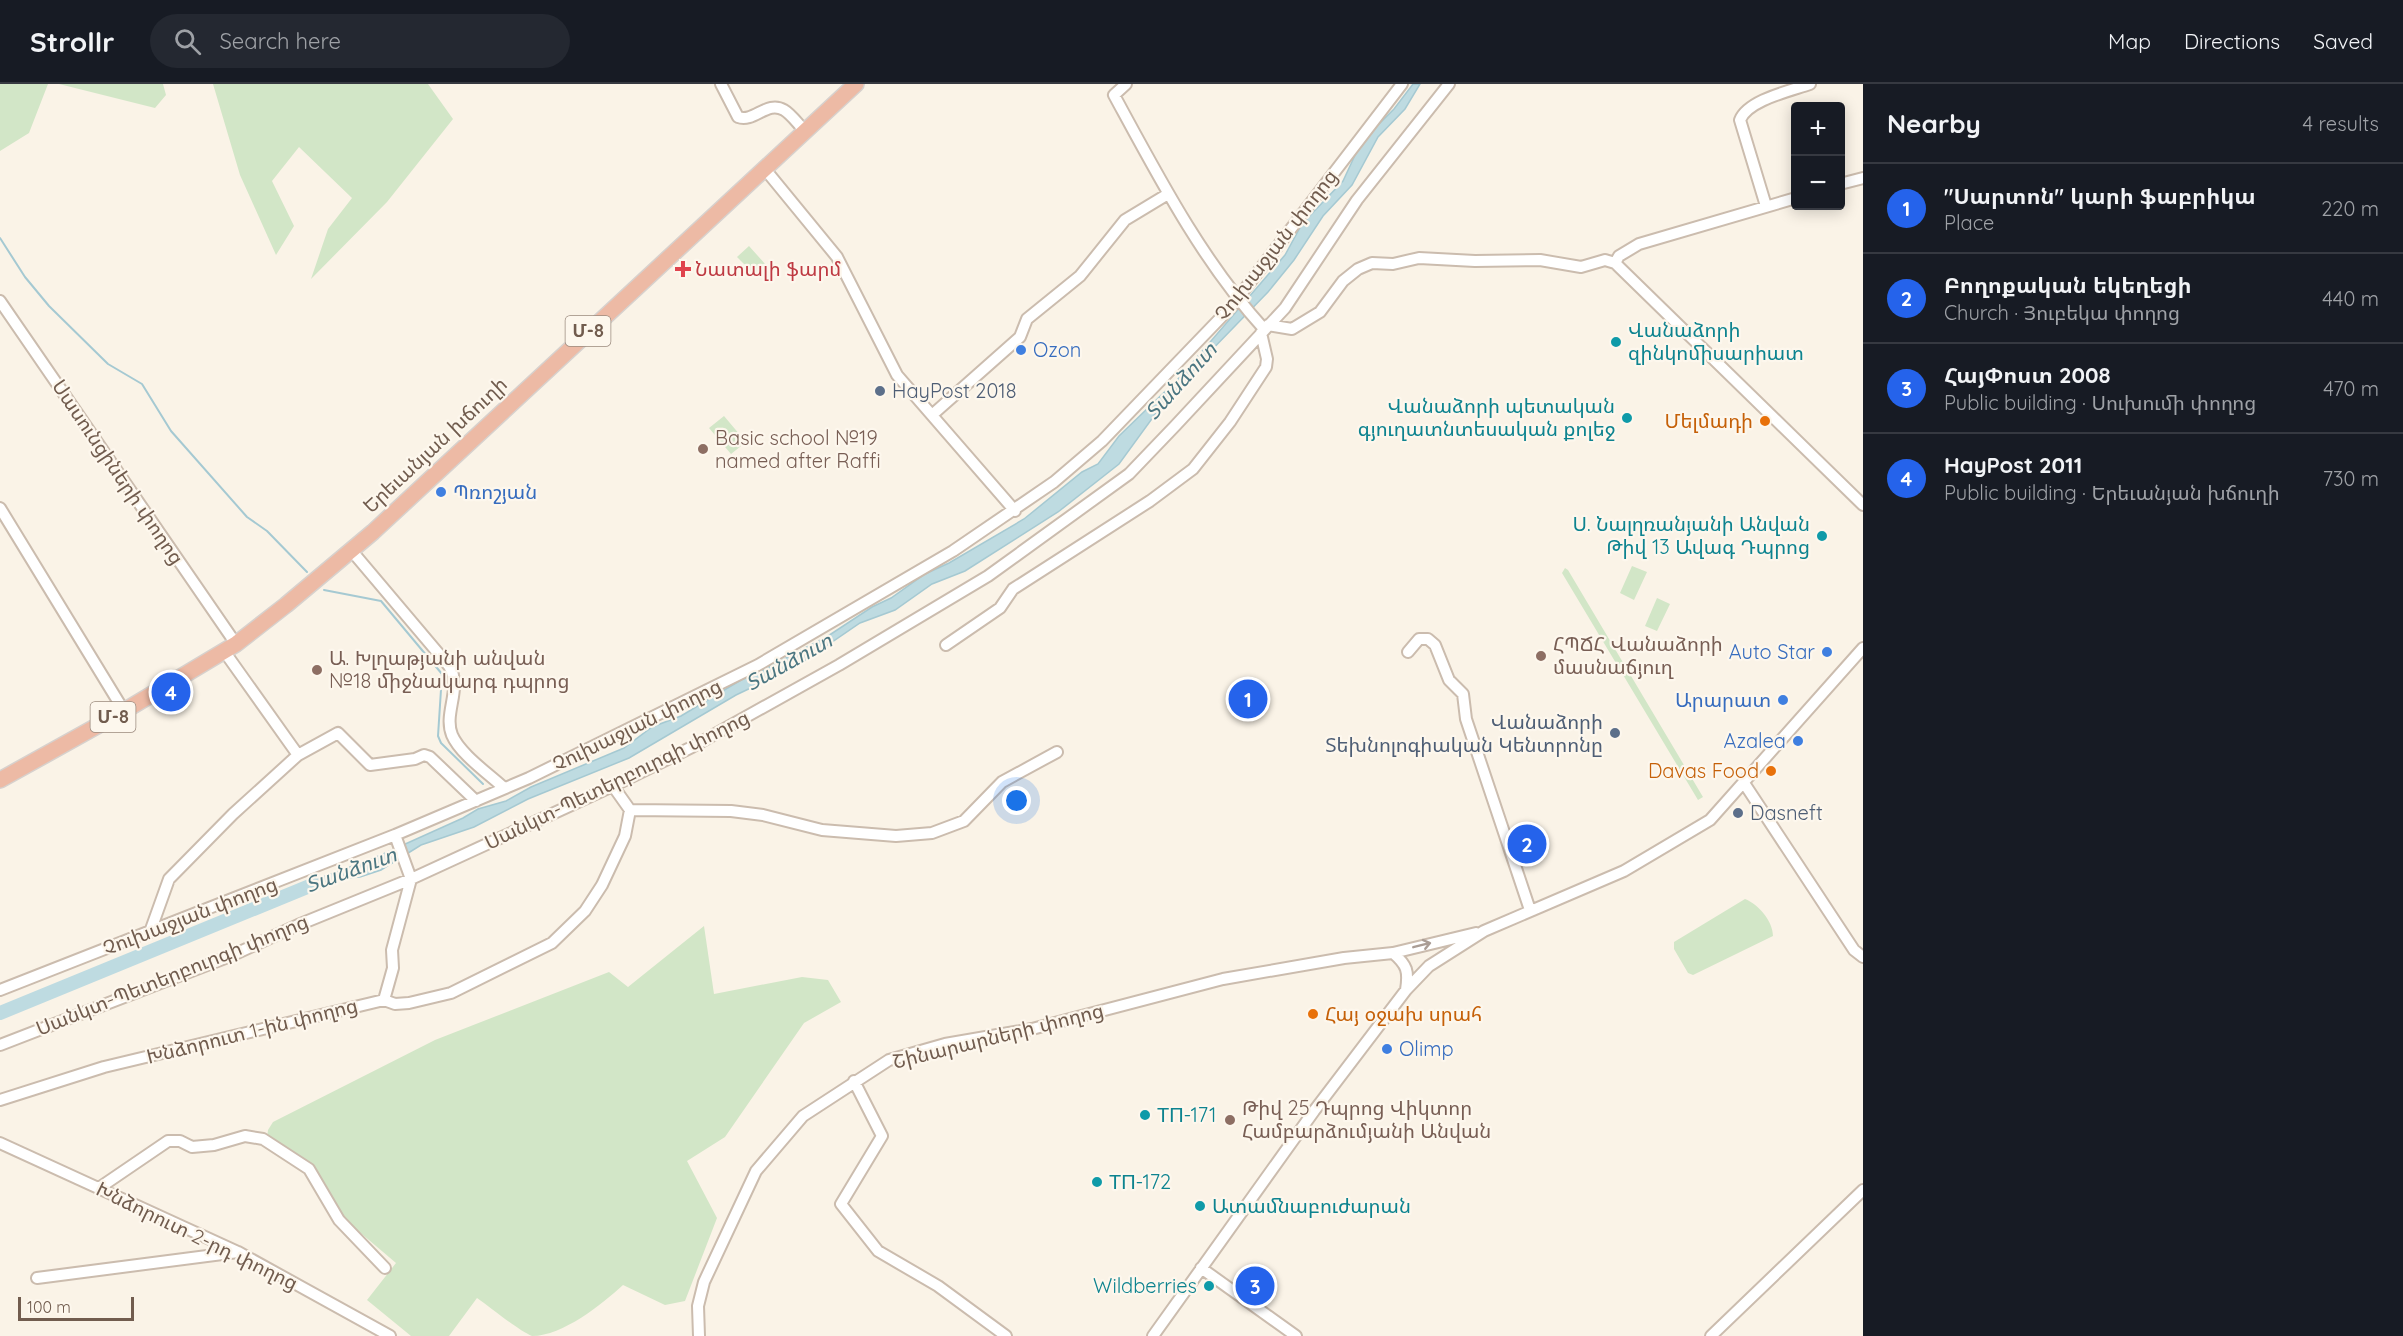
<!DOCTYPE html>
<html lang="en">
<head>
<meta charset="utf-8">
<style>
	body { margin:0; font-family:Quicksand,"Noto Sans Armenian",sans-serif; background:#242831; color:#f1f3f6 }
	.controls { position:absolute; right:18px; top:18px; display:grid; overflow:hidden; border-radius:6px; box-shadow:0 3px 15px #0003 }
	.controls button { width:54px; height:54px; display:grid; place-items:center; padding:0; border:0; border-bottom:2px solid #363941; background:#171b24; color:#f1f3f6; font:30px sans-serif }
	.scale { position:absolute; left:18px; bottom:15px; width:116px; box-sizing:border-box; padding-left:6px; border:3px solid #715c4e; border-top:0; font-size:16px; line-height:21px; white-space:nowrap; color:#715c4e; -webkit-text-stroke:4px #fdf7ed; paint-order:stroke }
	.you { position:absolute; left:1017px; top:717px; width:21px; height:21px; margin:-15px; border:4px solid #fff; border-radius:50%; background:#1a73e8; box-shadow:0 0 0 9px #1a73e833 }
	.badge { display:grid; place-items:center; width:39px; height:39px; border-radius:50%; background:#2563eb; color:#fff; font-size:20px; font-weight:700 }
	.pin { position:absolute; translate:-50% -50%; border:3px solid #fff; box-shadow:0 2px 6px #0006 }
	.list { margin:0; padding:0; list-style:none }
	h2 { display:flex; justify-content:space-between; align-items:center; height:78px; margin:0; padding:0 24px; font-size:26px }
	h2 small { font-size:20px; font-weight:400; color:#9ea1a6 }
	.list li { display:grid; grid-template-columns:39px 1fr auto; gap:18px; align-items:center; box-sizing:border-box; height:90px; padding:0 24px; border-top:2px solid #363941 }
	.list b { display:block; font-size:22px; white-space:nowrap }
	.list p { margin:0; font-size:20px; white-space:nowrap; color:#9ea1a6 }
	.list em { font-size:20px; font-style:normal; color:#9ea1a6 }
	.icon { flex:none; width:33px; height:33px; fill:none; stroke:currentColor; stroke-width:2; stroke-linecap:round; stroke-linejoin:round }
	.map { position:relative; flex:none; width:1863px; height:1252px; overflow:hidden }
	header { display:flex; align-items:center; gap:36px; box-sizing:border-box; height:84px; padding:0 30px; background:#171b24; border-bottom:2px solid #363941 }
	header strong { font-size:28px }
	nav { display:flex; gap:33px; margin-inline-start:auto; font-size:21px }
	.search { width:420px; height:54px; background:#242831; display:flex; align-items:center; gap:15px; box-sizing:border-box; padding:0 21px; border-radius:33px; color:#9ea1a6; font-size:22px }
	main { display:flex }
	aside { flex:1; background:#171b24 }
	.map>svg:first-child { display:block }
	.green { fill:#d2e6c7 }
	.water { fill:#bedbe1; stroke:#a5c9d2; stroke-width:1.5 }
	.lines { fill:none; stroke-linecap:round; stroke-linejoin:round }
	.stream { stroke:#a5c9d2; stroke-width:2 }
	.river { stroke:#bedbe1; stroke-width:14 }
	.minor-casing { stroke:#cbbcae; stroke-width:14 }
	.highway-casing { stroke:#d7d1cd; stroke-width:18 }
	.minor { stroke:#fff; stroke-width:10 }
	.highway { stroke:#edbaa5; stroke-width:15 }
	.oneway { stroke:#aa9d95 }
	.health-dot { fill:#e0444e; stroke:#fdf7ed; stroke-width:2 }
	.culture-dot { fill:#0f9aa8; stroke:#fdf7ed; stroke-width:2 }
	.shop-dot { fill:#3f7fe0; stroke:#fdf7ed; stroke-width:2 }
	.service-dot { fill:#5c6f8a; stroke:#fdf7ed; stroke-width:2 }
	.food-dot { fill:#e8710a; stroke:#fdf7ed; stroke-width:2 }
	.education-dot { fill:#8d6e63; stroke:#fdf7ed; stroke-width:2 }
	.labels { text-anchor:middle; stroke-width:4.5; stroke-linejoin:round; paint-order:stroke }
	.shield { fill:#fdf7ed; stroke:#9b8a7e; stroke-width:1.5 }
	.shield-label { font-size:18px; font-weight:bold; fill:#715c4e }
	.street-label { font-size:20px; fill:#715c4e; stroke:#fdf7ed }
	.health-label { font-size:20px; fill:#be3a42; stroke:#fdf7ed; text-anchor:start }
	.culture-label { font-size:20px; fill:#0d838f; stroke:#fdf7ed; text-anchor:start }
	.shop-label { font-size:20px; fill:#366cbe; stroke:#fdf7ed; text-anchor:start }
	.service-label { font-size:20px; fill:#4e5e75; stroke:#fdf7ed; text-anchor:start }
	.food-label { font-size:20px; fill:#c56008; stroke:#fdf7ed; text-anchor:end }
	.education-label { font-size:20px; fill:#785e54; stroke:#fdf7ed; text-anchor:start }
	.water-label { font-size:21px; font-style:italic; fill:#4b7681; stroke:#fdf7ed }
</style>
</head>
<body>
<header>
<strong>Strollr</strong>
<div class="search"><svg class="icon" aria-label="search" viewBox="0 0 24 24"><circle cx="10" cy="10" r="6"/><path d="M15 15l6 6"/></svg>Search here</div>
<nav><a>Map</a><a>Directions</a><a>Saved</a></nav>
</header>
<main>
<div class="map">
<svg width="1863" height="1252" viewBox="0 0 1863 1252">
	<rect width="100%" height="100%" fill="#faf3e7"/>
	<path class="green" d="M0 0H48L29 49 0 67Z
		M59 0H163L166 11 155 24Z
		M213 0H428L453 35 387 118 311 195 328 145 352 114 299 63 272 97 294 142 276 171 240 91Z
		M749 162 766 181 755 191 737 173Z
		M724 332 746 358 731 370 709 344Z
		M1632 482 1647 488 1634 516 1620 509Z
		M1565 484 1568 486 1703 713 1698 716 1562 489Z
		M1657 514 1670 520 1657 547 1645 542Z
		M1745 815C1758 820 1773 837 1773 852L1693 891 1688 889 1674 865V858Z
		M704 842 714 910 802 893 828 896 841 918 804 939 725 1053 687 1077 717 1134 685 1217 665 1221 623 1201C602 1220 563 1252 532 1252 519 1247 490 1223 477 1214L449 1252H411L367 1216 396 1179 343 1134 312 1081 267 1054 268 1046 273 1038 435 956 609 888 628 903Z"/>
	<path class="water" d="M1413 0H1420L1405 25 1378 53 1352 101 1323 132 1294 176 1268 208 1201 277 1178 308 1159 325 1119 380 1058 428 965 487 932 500 895 526 860 539 797 582 736 611 629 674 528 715 474 743 421 761 381 786 360 793 337 795 303 805 302 804 303 800 372 775 463 734 478 725 506 717 531 703 624 664 652 643 681 632 741 596 765 585 828 552 872 523 891 514 925 490 949 479 1024 435 1082 388 1098 380 1119 352 1180 293 1285 171 1302 140 1343 97 1356 69 1369 50 1394 25Z"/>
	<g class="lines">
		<path class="stream" d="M0 154 25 193 49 222 108 280 142 300 171 347 247 433 267 447 307 488
			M324 506 381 517 442 590 438 652 441 659 483 700"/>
		<path class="river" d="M0 929 317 799"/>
		<g class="minor-casing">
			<path id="minor" d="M721 0 738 33C754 39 767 16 784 26 791 30 798 40 804 46
				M1126 0 1114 11C1158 92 1202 177 1264 245
				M764 84 837 173 897 291 1015 427
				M1840 100 1863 94
				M1766 122 1740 36C1748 16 1790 7 1810 0
				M1615 179 1619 172 1639 160 1796 114
				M0 217 236 560
				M1268 241 1292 245 1320 228 1343 197 1358 185 1372 179 1393 180 1419 174 1475 177 1540 176 1581 183 1605 176 1615 179 1863 421
				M932 331 1020 253 1027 235 1080 192 1125 136 1168 110
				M0 424 124 627
				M351 466 449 582C463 604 443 629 452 651 460 670 489 690 504 704
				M946 561 1000 524 1013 505 1150 417 1193 385 1230 338 1266 283 1267 275 1261 249
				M224 567 298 671 338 649 370 681 415 675 424 671 430 673 476 717
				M1408 568 1419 555H1428L1435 561 1449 596 1463 610 1466 635 1530 826
				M1744 699 1854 866 1863 873
				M630 726 731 727 763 731 822 746 896 752 932 749 964 737 1002 698 1057 668
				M150 848 169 795 233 730 298 671
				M1393 869C1407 881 1409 887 1406 906
				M0 906 395 751 529 694 758 581 953 467 1054 398 1102 357 1231 223 1402 0
				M384 916 395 920 409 919 451 909 552 859 585 827 602 801 625 752 630 726 613 702
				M0 961 233 871 298 841 411 795 615 701 692 663 839 581 988 492 1129 390 1175 342 1285 224 1357 116 1449 0
				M854 997 882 1052 841 1120 878 1167 938 1202 1006 1252
				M0 1016 104 983 384 916 393 884 392 866 411 795 395 751
				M0 1059 238 1168 390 1252
				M99 1104 168 1057H180L192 1063 214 1061 245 1052 263 1055 309 1085 339 1136 385 1184
				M1201 1184 1296 1252
				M37 1194 238 1168
				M699 1252 698 1222 704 1198 756 1087 803 1032 889 976 945 960 1032 945 1223 895 1344 874 1393 869 1476 849
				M1153 1252 1314 1027 1406 906 1429 882 1484 847 1624 787 1710 736 1863 564
				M1711 1252 1863 1106"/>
		</g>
		<g class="highway-casing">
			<path id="highway" d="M0 696 124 627 236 560 286 521 373 448 856 0"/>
		</g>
		<use href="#minor" class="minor"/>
		<use href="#highway" class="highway"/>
	</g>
	<defs><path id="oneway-shaft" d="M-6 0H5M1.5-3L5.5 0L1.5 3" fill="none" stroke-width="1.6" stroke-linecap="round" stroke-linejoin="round" transform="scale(1.5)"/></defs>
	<use class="oneway" href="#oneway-shaft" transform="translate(1422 861) rotate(-14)"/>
	<path class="health-dot" d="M680 176h6v6h6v6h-6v6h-6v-6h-6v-6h6z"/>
	<g class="culture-dot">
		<circle cx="1616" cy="258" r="6"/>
		<circle cx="1627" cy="334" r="6"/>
		<circle cx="1822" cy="452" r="6"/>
		<circle cx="1145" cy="1031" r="6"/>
		<circle cx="1097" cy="1098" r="6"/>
		<circle cx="1200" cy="1122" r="6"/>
		<circle cx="1209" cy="1202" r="6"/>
	</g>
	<g class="shop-dot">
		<circle cx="1021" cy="266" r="6"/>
		<circle cx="441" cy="408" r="6"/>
		<circle cx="1827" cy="568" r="6"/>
		<circle cx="1783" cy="616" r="6"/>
		<circle cx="1798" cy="657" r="6"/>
		<circle cx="1387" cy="965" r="6"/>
	</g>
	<g class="service-dot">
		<circle cx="880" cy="307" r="6"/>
		<circle cx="1615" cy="649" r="6"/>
		<circle cx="1738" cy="729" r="6"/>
	</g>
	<g class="food-dot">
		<circle cx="1765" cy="337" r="6"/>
		<circle cx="1771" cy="687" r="6"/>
		<circle cx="1313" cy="930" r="6"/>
	</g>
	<g class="education-dot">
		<circle cx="703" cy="365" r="6"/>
		<circle cx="1541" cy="572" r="6"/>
		<circle cx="317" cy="586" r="6"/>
		<circle cx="1230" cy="1036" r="6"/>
	</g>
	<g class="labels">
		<g class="shield">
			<rect x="565.5" y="232" width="45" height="30" rx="4.5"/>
			<rect x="90.5" y="618" width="45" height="30" rx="4.5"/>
		</g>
		<g class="shield-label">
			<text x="588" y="253">Մ-8</text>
			<text x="113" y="639">Մ-8</text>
		</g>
		<g class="street-label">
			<text transform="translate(1276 161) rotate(-52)" y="7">Չուխաջյան փողոց</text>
			<text transform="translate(435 361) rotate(-43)" y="7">Երեւանյան խճուղի</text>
			<text transform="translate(118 388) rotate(56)" y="7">Սասունցիների փողոց</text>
			<text transform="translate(637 641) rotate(-26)" y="7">Չուխաջյան փողոց</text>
			<text transform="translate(617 696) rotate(-26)" y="7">Սանկտ-Պետերբուրգի փողոց</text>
			<text transform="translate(190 832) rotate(-21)" y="7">Չուխաջյան փողոց</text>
			<text transform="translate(172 891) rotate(-22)" y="7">Սանկտ-Պետերբուրգի փողոց</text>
			<text transform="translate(252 947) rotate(-14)" y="7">Խնձորուտ 1-ին փողոց</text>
			<text transform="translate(998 952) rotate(-14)" y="7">Շինարարների փողոց</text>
			<text transform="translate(197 1152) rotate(26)" y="7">Խնձորուտ 2-րդ փողոց</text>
		</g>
		<g class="health-label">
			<text x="695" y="192">Նատալի ֆարմ</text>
		</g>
		<g class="culture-label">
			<text x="1628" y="253">Վանաձորի<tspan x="1628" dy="23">զինկոմիսարիատ</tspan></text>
			<text x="1615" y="329" text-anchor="end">Վանաձորի պետական<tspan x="1615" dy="23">գյուղատնտեսական քոլեջ</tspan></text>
			<text x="1810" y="447" text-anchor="end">Ս. Նալղռանյանի Անվան<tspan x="1810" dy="23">Թիվ 13 Ավագ Դպրոց</tspan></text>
			<text x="1157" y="1038">ТП-171</text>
			<text x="1109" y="1105">ТП-172</text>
			<text x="1212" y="1129">Ատամնաբուժարան</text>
			<text x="1197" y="1209" text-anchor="end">Wildberries</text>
		</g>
		<g class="shop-label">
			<text x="1033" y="273">Ozon</text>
			<text x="453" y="415">Պռոշյան</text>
			<text x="1815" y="575" text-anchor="end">Auto Star</text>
			<text x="1771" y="623" text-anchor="end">Արարատ</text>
			<text x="1786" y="664" text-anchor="end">Azalea</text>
			<text x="1399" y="972">Olimp</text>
		</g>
		<g class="service-label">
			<text x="892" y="314">HayPost 2018</text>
			<text x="1603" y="645" text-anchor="end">Վանաձորի<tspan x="1603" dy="23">Տեխնոլոգիական Կենտրոնը</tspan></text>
			<text x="1750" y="736">Dasneft</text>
		</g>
		<g class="food-label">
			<text x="1753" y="344">Մելմադի</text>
			<text x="1759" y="694">Davas Food</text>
			<text x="1325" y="937" text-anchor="start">Հայ օջախ սրահ</text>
		</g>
		<g class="education-label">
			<text x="715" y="361">Basic school №19<tspan x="715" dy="23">named after Raffi</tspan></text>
			<text x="1553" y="567">ՀՊՃՀ Վանաձորի<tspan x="1553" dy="23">մասնաճյուղ</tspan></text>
			<text x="329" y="581">Ա. Խլղաթյանի անվան<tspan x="329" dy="23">№18 միջնակարգ դպրոց</tspan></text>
			<text x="1242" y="1031">Թիվ 25 Դպրոց Վիկտոր<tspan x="1242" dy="23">Համբարձումյանի Անվան</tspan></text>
		</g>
		<g class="water-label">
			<text transform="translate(1181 297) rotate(-48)" y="7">Տանձուտ</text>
			<text transform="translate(789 578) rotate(-29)" y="7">Տանձուտ</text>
			<text transform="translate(351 786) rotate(-20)" y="7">Տանձուտ</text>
		</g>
	</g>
</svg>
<div class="controls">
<button>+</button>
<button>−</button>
</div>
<div class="scale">100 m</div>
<div class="you"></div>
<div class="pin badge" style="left:1248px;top:615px">1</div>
<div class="pin badge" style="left:1527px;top:760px">2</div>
<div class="pin badge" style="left:1255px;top:1202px">3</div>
<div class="pin badge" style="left:171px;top:608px">4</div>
</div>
<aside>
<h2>Nearby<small>4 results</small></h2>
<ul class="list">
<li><span class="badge">1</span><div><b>&quot;Սարտոն&quot; կարի ֆաբրիկա</b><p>Place</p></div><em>220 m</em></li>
<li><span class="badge">2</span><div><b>Բողոքական եկեղեցի</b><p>Church · Յուբեկա փողոց</p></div><em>440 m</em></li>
<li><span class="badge">3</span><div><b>ՀայՓոստ 2008</b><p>Public building · Սուխումի փողոց</p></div><em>470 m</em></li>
<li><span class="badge">4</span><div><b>HayPost 2011</b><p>Public building · Երեւանյան խճուղի</p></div><em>730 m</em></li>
</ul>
</aside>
</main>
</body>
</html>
